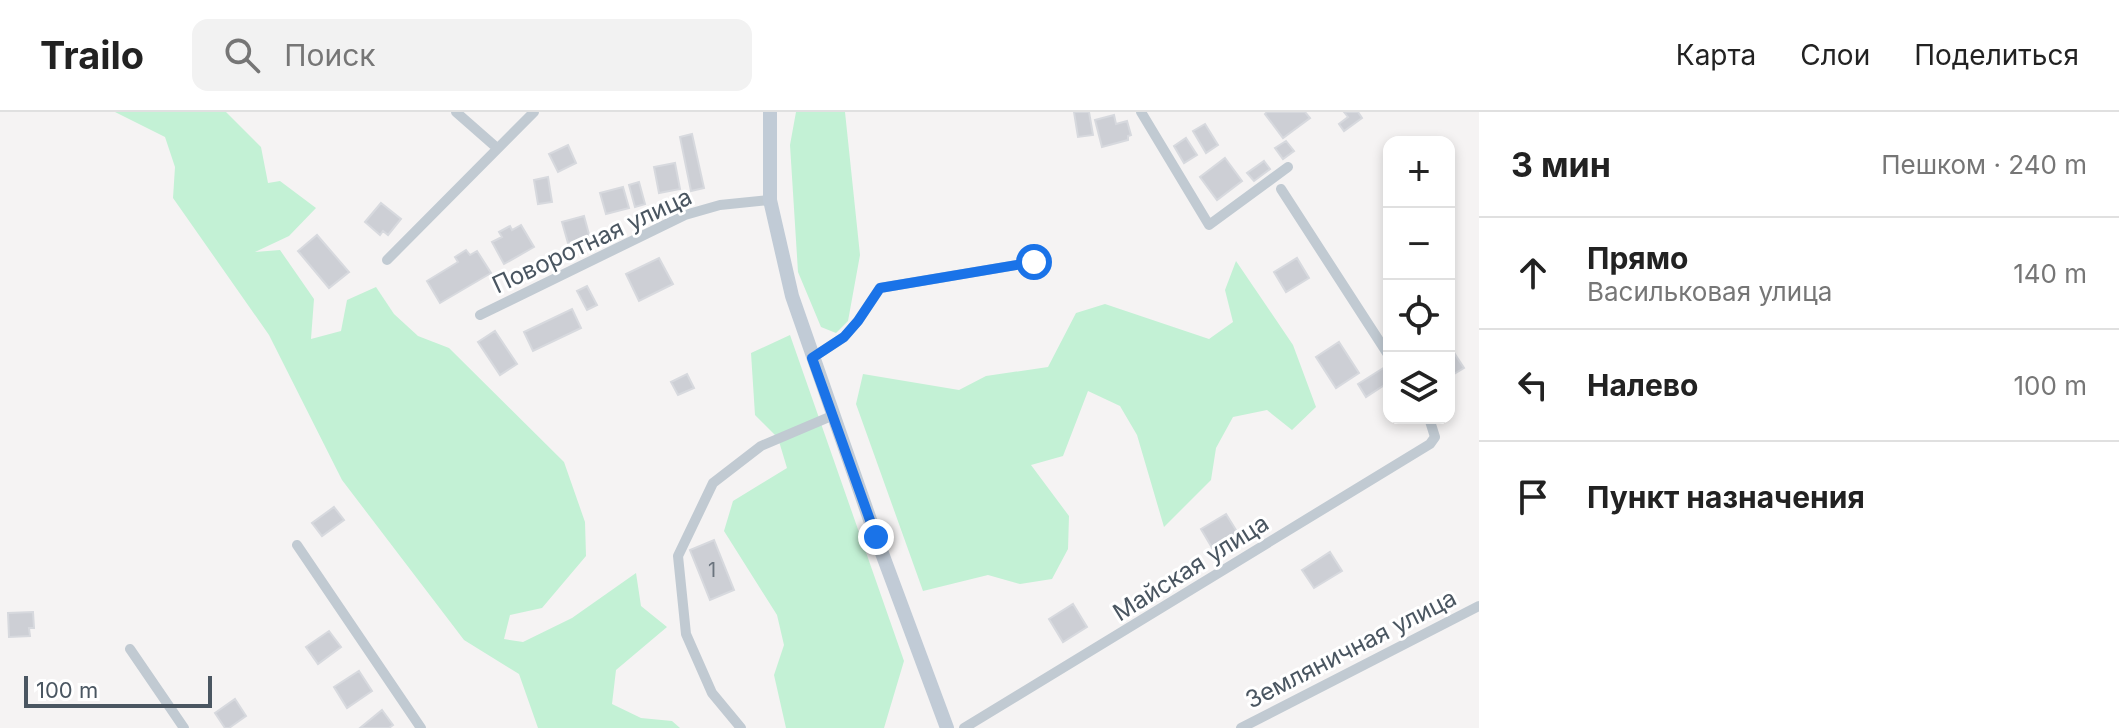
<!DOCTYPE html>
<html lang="ru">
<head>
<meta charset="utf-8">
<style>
	body { margin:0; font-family:Inter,sans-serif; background:#f2f2f2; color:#222 }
	.controls { position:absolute; right:24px; top:24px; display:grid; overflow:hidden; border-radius:16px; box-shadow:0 4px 12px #0003 }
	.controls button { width:72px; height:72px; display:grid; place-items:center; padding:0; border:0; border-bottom:2px solid #e0e0e0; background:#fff; color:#222; font:40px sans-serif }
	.scale { position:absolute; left:24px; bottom:20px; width:188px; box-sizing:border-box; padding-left:8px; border:4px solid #4a5661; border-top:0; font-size:22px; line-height:28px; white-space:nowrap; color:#4a5661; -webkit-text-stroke:6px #fff; paint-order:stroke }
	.stop { position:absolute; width:24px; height:24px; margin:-18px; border:6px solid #1a73e8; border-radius:50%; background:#fff }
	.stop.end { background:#1a73e8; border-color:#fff; box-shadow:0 2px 8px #0008 }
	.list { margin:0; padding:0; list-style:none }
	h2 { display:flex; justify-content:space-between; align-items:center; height:104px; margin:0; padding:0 32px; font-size:34px }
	h2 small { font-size:26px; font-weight:400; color:#767676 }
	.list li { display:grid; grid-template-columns:52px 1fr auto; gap:24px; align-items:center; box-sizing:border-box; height:112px; padding:0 32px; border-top:2px solid #e0e0e0 }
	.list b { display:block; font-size:30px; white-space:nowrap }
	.list p { margin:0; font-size:26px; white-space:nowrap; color:#767676 }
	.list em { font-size:26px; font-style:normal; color:#767676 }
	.icon { flex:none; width:44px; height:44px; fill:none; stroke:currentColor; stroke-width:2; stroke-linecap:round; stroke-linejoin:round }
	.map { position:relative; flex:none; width:1479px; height:616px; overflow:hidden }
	header { display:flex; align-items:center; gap:48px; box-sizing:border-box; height:112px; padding:0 40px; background:#fff; border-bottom:2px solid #e0e0e0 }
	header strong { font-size:38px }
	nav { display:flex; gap:44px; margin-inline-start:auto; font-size:28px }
	.search { width:560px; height:72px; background:#f2f2f2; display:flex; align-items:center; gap:20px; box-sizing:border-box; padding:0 28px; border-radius:16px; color:#767676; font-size:30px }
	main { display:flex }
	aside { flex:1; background:#fff }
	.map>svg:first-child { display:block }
	.green { fill:#c3f1d5 }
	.building { fill:#cdcfd5; stroke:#d7d9de; stroke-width:2 }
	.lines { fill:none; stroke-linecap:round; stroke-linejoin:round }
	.street { stroke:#c1cad2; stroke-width:10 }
	.secondary { stroke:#c1cbd6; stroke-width:14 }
	.route { stroke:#1a73e8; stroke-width:10 }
	.labels { text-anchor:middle; stroke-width:6; stroke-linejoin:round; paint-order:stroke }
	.number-label { font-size:20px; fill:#6b747e }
	.street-label { font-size:24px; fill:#4a5661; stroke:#fff }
</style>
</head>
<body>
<header>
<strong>Trailo</strong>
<div class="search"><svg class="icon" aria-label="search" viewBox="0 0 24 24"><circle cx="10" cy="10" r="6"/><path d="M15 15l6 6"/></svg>Поиск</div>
<nav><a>Карта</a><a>Слои</a><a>Поделиться</a></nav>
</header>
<main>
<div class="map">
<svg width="1479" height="616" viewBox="0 0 1479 616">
	<rect width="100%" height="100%" fill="#f5f3f3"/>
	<path class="green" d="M115 0H226L261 35 268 71 280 69 316 96 289 124 255 140 280 138 314 187 311 227 341 219 347 188 376 175 394 202 418 224 449 236 564 350 585 410 586 444 542 496 510 503 504 527 523 530 572 506 636 461 641 494 667 515 616 558 612 592 641 606 672 609 680 616H538L519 562 464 528 342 368 269 223 173 86 175 55 165 25Z
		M796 0H845L860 143 848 209 836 221 821 215 798 160 790 33Z
		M1236 149 1293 233 1316 295 1292 318 1267 298 1233 305 1216 336 1211 368 1164 415 1137 323 1120 294 1088 279 1063 344 1031 353 1069 404 1068 437 1052 467 1020 472 988 463 923 479 856 292 863 262 959 278 986 264 1048 255 1076 201 1105 192 1209 227 1233 210 1225 178Z
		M790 223 904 549 884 616H786L774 563 784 533 777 503 724 419 733 389 787 356 778 326 755 303 751 241Z"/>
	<path class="building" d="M1074 0H1089L1093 23 1078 25Z
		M1267 0H1305L1310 6 1283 26 1265 2Z
		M1344 0H1358L1362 6 1344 19 1339 12 1348 5Z
		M1114 3 1116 12 1127 9 1131 23 1128 24V28L1102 35 1095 8Z
		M1205 12 1218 33 1206 41 1193 19Z
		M692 22 704 76 691 79 680 25Z
		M1186 26 1197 43 1184 51 1174 34Z
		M1286 29 1294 39 1283 47 1275 36Z
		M568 33 576 51 558 60 549 42Z
		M1225 46 1242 69 1217 88 1200 65Z
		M1264 49 1270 57 1254 69 1247 61Z
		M675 51 680 77 659 81 654 55Z
		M548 65 552 90 538 92 534 68Z
		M639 70 645 92 635 95 629 73Z
		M623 75 629 96 606 102 600 81Z
		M381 91 401 107 388 123 383 119 380 123 365 110Z
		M584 104 590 126 568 131 562 110Z
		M521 113 534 135 504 152 492 130 502 125 499 120 510 114 512 118Z
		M317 123 349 160 329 176 298 139Z
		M466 138 470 143 477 139 491 161 440 191 427 169 458 150 455 145Z
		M659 146 673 172 639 189 626 162Z
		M1297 146 1309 166 1286 180 1274 160Z
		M587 174 597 193 587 198 577 179Z
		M572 197 581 216 533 239 524 220Z
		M495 219 517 252 500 263 478 230Z
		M1339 230 1359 261 1336 276 1316 245Z
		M1449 233 1464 256 1449 265Z
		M1385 255 1389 260V270L1366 285 1358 272Z
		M687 262 694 276 678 283 671 270Z
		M334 395 344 408 322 424 312 411Z
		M1226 402 1239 423 1214 439 1201 417Z
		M714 428 734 478 710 488 690 438Z
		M1330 440 1342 459 1314 476 1302 458Z
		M1073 492 1087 515 1063 530 1049 507Z
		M33 500 34 516H29L30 524 9 525 8 501Z
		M329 519 341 535 318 552 306 535Z
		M359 559 372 579 347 596 334 575Z
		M235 587 246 604 229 616H225L215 601Z
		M382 598 393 613 389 616H360Z"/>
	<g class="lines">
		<path class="street" d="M456 0 497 36
			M1141 0 1209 113 1288 55
			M1281 77 1389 244
			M387 148 534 0
			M480 203 685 103 720 93 770 88
			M812 246 844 225 858 209 880 176 1034 150
			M297 433 421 616
			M130 537 184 616
			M741 616 712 581 686 522 678 444 713 371 761 334 834 303
			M964 616 1430 332 1435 325 1429 306
			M1241 616 1479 494"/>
		<path class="secondary" d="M770 0V88L792 184 876 425 947 616"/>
	</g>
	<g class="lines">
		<path class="route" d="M876 425 812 246 844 225 858 209 880 176 1034 150"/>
	</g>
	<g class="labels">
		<g class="number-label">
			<text x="712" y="465">1</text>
		</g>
		<g class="street-label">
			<text transform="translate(592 129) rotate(-25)" y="8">Поворотная улица</text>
			<text transform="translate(1191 456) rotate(-32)" y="8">Майская улица</text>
			<text transform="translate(1351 537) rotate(-27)" y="8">Земляничная улица</text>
		</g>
	</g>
</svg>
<div class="controls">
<button>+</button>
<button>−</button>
<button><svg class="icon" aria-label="locate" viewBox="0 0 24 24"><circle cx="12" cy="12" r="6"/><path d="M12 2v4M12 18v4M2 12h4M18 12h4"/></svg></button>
<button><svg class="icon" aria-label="layers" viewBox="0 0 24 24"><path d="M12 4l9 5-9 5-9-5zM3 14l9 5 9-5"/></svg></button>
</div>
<div class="scale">100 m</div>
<div class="stop" style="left:1034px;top:150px"></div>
<div class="stop end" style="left:876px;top:425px"></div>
</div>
<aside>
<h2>3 мин<small>Пешком · 240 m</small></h2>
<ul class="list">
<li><svg class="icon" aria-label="ahead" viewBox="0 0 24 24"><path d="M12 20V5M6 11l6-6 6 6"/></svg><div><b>Прямо</b><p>Васильковая улица</p></div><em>140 m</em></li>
<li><svg class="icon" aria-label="left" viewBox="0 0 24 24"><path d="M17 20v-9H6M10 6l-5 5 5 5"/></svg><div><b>Налево</b></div><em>100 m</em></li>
<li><svg class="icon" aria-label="arrive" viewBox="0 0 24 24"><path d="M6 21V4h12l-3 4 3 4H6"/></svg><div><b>Пункт назначения</b></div></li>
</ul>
</aside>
</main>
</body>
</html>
